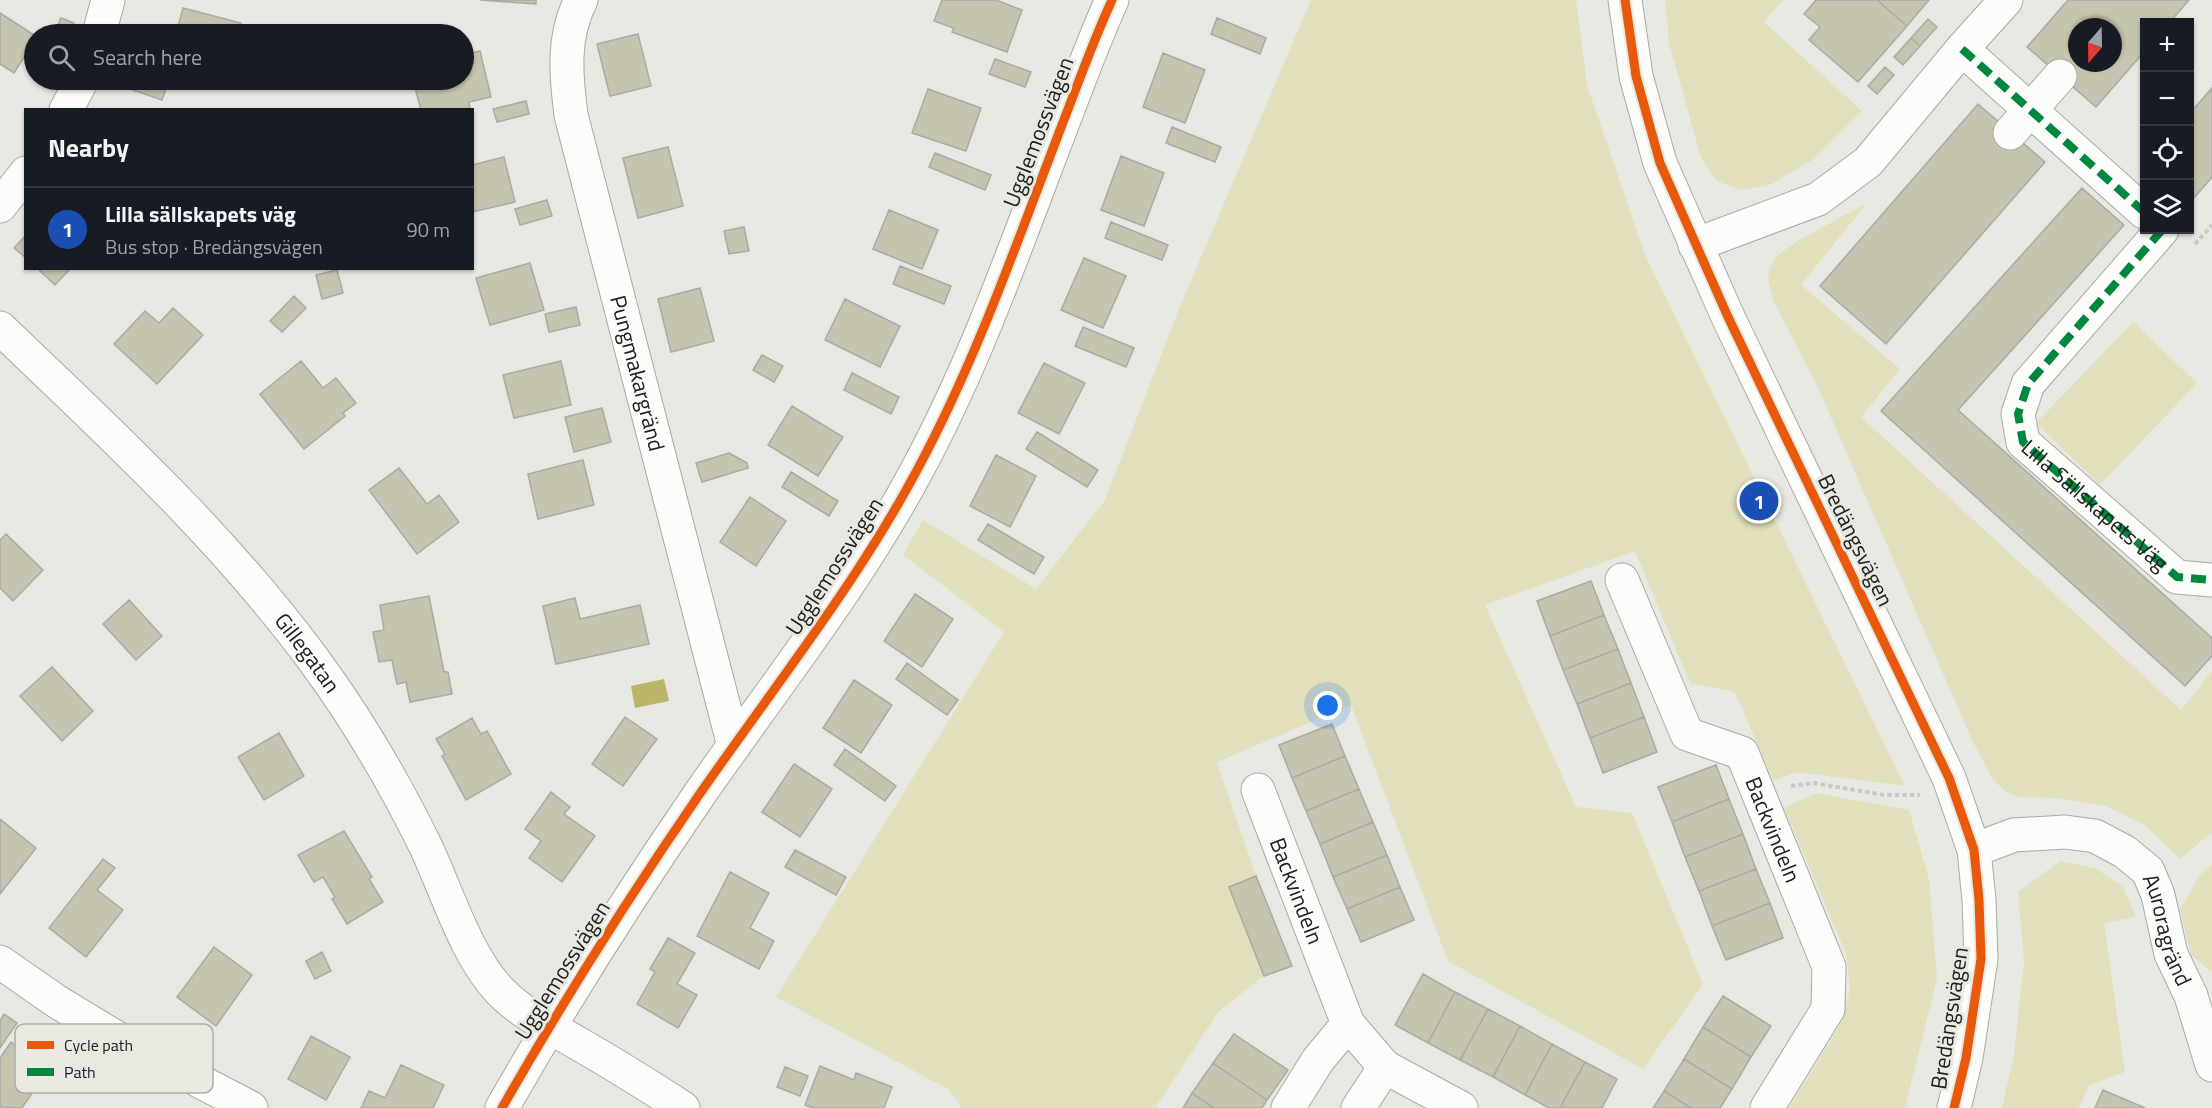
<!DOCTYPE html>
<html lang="en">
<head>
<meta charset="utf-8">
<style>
	body { margin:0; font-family:"Titillium Web",sans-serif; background:#20242c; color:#f1f3f6 }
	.controls { position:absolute; right:18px; top:18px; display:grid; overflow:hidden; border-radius:0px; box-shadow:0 2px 4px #0004 }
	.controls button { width:54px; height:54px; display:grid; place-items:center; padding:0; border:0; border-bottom:2px solid #363941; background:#171b24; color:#f1f3f6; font:30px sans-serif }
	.compass { position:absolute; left:2068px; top:18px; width:54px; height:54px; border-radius:50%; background:#171b24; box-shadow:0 2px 4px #0004; rotate:200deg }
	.you { position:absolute; left:1328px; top:706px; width:21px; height:21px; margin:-15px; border:4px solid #fff; border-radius:50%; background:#1a73e8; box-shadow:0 0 0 9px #1a73e833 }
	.badge { display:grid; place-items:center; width:39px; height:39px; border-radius:50%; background:#b45309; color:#fff; font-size:20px; font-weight:700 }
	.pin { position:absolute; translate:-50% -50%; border:3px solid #fff; box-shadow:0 2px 6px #0006 }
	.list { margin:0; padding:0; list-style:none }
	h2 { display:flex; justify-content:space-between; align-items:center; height:78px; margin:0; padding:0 24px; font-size:26px }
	h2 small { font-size:20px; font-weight:400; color:#9ea1a6 }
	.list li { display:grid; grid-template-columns:39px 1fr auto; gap:18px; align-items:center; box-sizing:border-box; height:84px; padding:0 24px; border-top:2px solid #363941 }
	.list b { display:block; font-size:22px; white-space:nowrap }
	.list p { margin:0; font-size:20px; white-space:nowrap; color:#9ea1a6 }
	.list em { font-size:20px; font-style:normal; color:#9ea1a6 }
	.icon { flex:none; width:33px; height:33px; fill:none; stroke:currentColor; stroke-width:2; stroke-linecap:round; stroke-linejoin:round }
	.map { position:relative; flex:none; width:2212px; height:1108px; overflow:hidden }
	.search { position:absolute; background:#171b24; box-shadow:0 2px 4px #0004; left:24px; top:24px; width:450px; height:66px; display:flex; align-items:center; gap:15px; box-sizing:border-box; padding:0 21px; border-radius:33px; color:#9ea1a6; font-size:22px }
	.panel { position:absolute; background:#171b24; box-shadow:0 2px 4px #0004; left:24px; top:108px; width:450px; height:162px; border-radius:0px }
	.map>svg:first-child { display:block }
	.green { fill:#e1dfbc }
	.water { fill:#bbb667 }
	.building { fill:#c5c4ae; stroke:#a9a9a6; stroke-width:1.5; fill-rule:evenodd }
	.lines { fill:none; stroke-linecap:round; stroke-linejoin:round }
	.minor-casing { stroke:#a9a9a5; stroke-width:35 }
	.path { stroke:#c8c8c7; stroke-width:4; stroke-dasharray:4.5 3; stroke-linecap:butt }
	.minor { stroke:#fcfcfb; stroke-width:33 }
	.quiet { stroke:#00873e; stroke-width:8; stroke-dasharray:15 8; stroke-linecap:butt }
	.cycleway-casing { stroke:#e9e9e2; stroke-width:13 }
	.cycleway { stroke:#e8590c; stroke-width:9 }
	.labels { text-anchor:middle; stroke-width:6; stroke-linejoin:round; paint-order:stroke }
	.street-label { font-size:22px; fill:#20201e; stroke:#e9e9e2 }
	.key { fill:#e9e9e2; stroke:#adada7; stroke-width:1.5 }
	.key-label { font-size:16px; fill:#20201e }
</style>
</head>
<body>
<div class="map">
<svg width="2212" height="1108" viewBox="0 0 2212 1108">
	<rect width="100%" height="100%" fill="#e8e8e3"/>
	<path class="green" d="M1311 0H1576L1587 85 1645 255 1905 786 1797 772 1773 781 1735 692 1690 683 1635 551 1485 605 1576 807 1632 813 1703 984 1643 1069 1448 961 1351 705 1217 762 1256 876 1229 887 1264 976 1219 1011 1155 1108H963L948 1089 776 997 1004 632 903 555 923 520 1036 589 1105 500 1179 309Z
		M1665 0H1783L1764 22 1862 111 1814 159 1770 185 1741 190 1717 181 1701 158 1669 43Z
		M1867 203 1801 285 1900 369 1861 417 2181 710 2212 671V832L2180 859 2146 826 2106 806 2056 798 2019 797 2006 792 1993 780 1972 740 1819 390 1774 302 1768 280 1770 268 1777 256 1799 240Z
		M2133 322 2197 383 2100 485 2036 423Z
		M1816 793 1909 810 1929 879 1937 978 1905 1108H1789L1839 1027 1850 990 1846 954 1784 808Z
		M2060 861 2095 868 2123 887 2136 917 2104 923 2125 1072 2089 1085 2079 1108H2002L2014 1054 2024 961 2018 892Z
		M2212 864V972L2191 955 2180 909 2200 875Z"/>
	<path class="water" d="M664 679 669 701 635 708 631 686Z"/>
	<path class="building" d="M480 0H536V4Z
		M942 0H996L1022 10 1007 52 952 32 954 28 934 21Z
		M1816 0H1877L1907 26 1858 82 1809 40 1820 27 1804 14Z
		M1877 0H1929L1907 26Z
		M2068 0H2189L2170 22H2144V52L2096 107 2027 47ZM2077 27H2113V63H2077Z
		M183 8 241 23 238 34H176Z
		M0 13 34 35V42L14 73 0 64Z
		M61 18 74 23 69 34 56 29Z
		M1217 18 1266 38 1260 54 1211 34Z
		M1928 19 1937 27 1920 46 1911 38Z
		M638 34 651 86 610 96 597 44Z
		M1911 38 1920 46 1903 65 1894 57Z
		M480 51 491 97 469 102 470 110H421L413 80H464V55Z
		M1163 53 1205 70 1185 123 1143 107Z
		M995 59 1031 72 1025 87 989 74Z
		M1885 67 1894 75 1877 94 1868 86Z
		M130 80H165L169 81 162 100 127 88Z
		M2212 88V177L2194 198 2190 194V113Z
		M928 89 981 108 966 151 912 133Z
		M526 101 529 114 497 122 493 109Z
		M1978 104 2045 162 1886 344 1820 286Z
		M1172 127 1221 147 1215 162 1166 143Z
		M668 147 683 206 638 218 623 158Z
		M935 153 991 175 985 190 929 167Z
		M1121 156 1164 173 1144 226 1101 210Z
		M504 157 515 202 472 212V165Z
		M2082 188 2124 225 1958 410 2212 638V656L2185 686 1881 411Z
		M547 200 552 216 520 225 515 209Z
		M889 210 938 230 922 269 873 249Z
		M1111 222 1168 245 1162 260 1105 238Z
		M744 227 749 251 729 254 724 231Z
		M26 235V258L14 248Z
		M1084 258 1126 276 1103 328 1061 310Z
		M530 263 544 310 490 325 476 278Z
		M900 266 951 286 944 304 893 284Z
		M37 268H71L55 285Z
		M337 270 343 293 322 299 316 275Z
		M700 288 714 341 671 352 658 299Z
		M294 296 306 308 282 332 270 321Z
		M845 299 900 326 880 367 825 340Z
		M576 307 580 325 549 332 545 314Z
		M173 308 203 335 157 384 114 344 145 311 159 323Z
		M1083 327 1134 348 1126 367 1075 346Z
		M762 355 783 366 774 382 753 370Z
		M301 361 323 388 336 378 356 403 343 413 345 416 304 449 260 394Z
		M561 361 571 405 514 418 503 375Z
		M1044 363 1085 383 1059 434 1018 413Z
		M852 373 899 397 891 414 844 390Z
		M792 406 843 437 818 476 768 445Z
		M602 408 611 442 574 452 565 417Z
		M1037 432 1098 470 1087 487 1026 449Z
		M729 453 747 463 748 468 702 482 696 463Z
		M996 455 1036 476 1010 527 970 506Z
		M583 460 594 505 538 519 528 474Z
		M399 468 427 504 439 495 459 522 417 554 369 490Z
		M791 472 838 501 829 516 782 487Z
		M750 497 786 521 756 566 720 542Z
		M988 524 1044 557 1034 574 978 540Z
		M6 534 43 570 13 601 0 588V540Z
		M1591 581 1604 615 1550 636 1537 601Z
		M915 594 953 619 922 667 884 641Z
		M429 596 444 672H448L452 694 410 702 406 682 397 684 392 660 379 662 373 632 384 630 380 605Z
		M575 598 580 619 640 605 649 644 556 664 543 606Z
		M129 600 162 636 136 660 103 624Z
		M1604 615 1618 649 1563 670 1550 636Z
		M1618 649 1631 683 1577 704 1563 670Z
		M907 663 958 700 947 715 896 679Z
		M52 667 93 711 62 741 20 696Z
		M854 680 892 705 861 753 823 728Z
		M1631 683 1644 717 1590 738 1577 704Z
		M625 717 657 739 623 786 592 764Z
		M1644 717 1657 752 1603 773 1590 738Z
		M472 718 481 734 487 731 511 774 466 800 442 756 445 754 436 739Z
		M1332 724 1345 756 1292 778 1279 745Z
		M279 733 304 776 264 800 238 757Z
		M845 749 896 786 885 801 834 765Z
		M1345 756 1359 789 1306 811 1292 778Z
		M794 764 832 789 800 837 762 812Z
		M1716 765 1729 799 1672 822 1658 787Z
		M1359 789 1373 822 1320 844 1306 811Z
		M551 792 570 807 564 814 595 836 562 882 529 858 541 841 525 829Z
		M1729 799 1743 834 1685 857 1672 822Z
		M0 819 36 848 0 894Z
		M1373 822 1387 855 1333 877 1320 844Z
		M344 831 372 877 369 879 383 902 347 924 332 899 335 897 323 877 314 882 298 855Z
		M1743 834 1756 869 1699 891 1685 857Z
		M795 850 846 877 836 895 785 867Z
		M1387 855 1400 887 1347 909 1333 877Z
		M103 859 115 868 97 890 123 910 86 957 49 928Z
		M1756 869 1770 903 1712 926 1699 891Z
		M730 872 769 893 750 928 774 941 759 969 697 936Z
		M1256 876 1292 966 1264 976 1229 887Z
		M1400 887 1414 920 1361 942 1347 909Z
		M1770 903 1783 938 1726 960 1712 926Z
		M668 938 695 953 677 984 697 995 678 1028 637 1004 655 972 650 969Z
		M214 947 252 975 216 1026 177 997Z
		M322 952 331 971 315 979 306 961Z
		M1423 974 1455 992 1428 1043 1395 1025Z
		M1455 992 1488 1009 1460 1060 1428 1043Z
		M1723 996 1771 1026 1751 1057 1703 1027Z
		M1488 1009 1520 1026 1493 1077 1460 1060Z
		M4 1014 17 1023 0 1048V1021Z
		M1520 1026 1552 1044 1525 1095 1493 1077Z
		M1703 1027 1751 1057 1732 1089 1684 1059Z
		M1234 1034 1288 1070 1267 1100 1213 1063Z
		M311 1036 350 1057 326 1100 288 1079Z
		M11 1042 49 1068 22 1108 0 1107V1058Z
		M1552 1044 1585 1062 1560 1108H1549L1525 1095Z
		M1684 1059 1732 1089 1720 1108H1691L1664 1091Z
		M1585 1062 1617 1079 1602 1108H1560Z
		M1213 1063 1267 1100 1262 1108H1214L1192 1093Z
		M401 1065 444 1085 433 1108H361L369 1091 385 1098Z
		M820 1066 854 1080 856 1073 892 1087 884 1108H813L805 1105Z
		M785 1067 808 1076 800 1096 777 1087Z
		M2103 1090 2145 1108H2095Z
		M1664 1091 1691 1108H1653Z
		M1192 1093 1214 1108H1183Z"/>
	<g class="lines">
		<g class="minor-casing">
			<g id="minor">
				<path id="s1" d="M581 0C562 37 566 76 571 115L734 746"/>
				<path d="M1625 0 1636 76 1660 163 1728 317 1949 778 1974 850 1979 900 1981 959 1966 1058 1954 1108"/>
				<path d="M99 34 108 0"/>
				<path d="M1962 49 2144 212"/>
				<path d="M66 110 82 80"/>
				<path d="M2010 133 2060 76"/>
				<path d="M0 206 26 173"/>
				<path id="s2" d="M2162 230 2028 384 2018 414 2023 442 2177 577 2212 580"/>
				<path d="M1695 245 1818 199 1868 162 1962 49 2006 0"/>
				<path id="s3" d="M0 328C110 433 222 536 313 659 356 717 393 780 425 845 446 889 466 956 500 991 522 1014 552 1028 579 1044 614 1064 649 1086 683 1108"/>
				<path id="s4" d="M1622 580 1687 734 1742 753 1829 967 1828 1009 1767 1108"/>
				<path id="s5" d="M1258 790 1348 1024 1385 1067 1461 1108"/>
				<path id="s6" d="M1974 850 2014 835 2065 832 2095 836 2125 852 2148 871 2158 895 2171 954 2191 996 2212 1065"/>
				<path d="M0 962 56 1001 117 1038 251 1108"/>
				<path d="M502 1108C563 1001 629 897 699 795 773 688 855 586 916 472 978 358 1020 233 1067 112 1081 75 1095 37 1112 0"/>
				<path d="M1288 1108 1318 1060 1348 1024"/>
				<path d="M1358 1108 1385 1067"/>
			</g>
		</g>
		<path class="path" d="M2195 244 2212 225
			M1791 786 1814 783 1884 795H1920"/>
		<use href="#minor" class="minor"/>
		<path class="quiet" d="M1962 49 2144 212
			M2162 230 2028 384 2018 414 2023 442 2177 577 2212 580"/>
		<g class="cycleway-casing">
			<path id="cycleway" d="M1625 0 1636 76 1660 163 1728 317 1949 778 1974 850 1979 900 1981 959 1966 1058 1954 1108
				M502 1108C563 1001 629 897 699 795 773 688 855 586 916 472 978 358 1020 233 1067 112 1081 75 1095 37 1112 0"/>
		</g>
		<use href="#cycleway" class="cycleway"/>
	</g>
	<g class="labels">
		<g class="street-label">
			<text transform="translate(1038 132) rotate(-69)" y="8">Ugglemossvägen</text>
			<text dy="8" stroke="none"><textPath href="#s1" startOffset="384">Pungmakargränd</textPath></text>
			<text dy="8" stroke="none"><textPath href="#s2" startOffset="360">Lilla Sällskapets Väg</textPath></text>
			<text transform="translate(1856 540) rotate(64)" y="8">Bredängsvägen</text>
			<text transform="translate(834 566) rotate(-57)" y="8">Ugglemossvägen</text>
			<text dy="8" stroke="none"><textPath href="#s3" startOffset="448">Gillegatan</textPath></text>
			<text dy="8" stroke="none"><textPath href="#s4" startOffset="308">Backvindeln</textPath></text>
			<text dy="8" stroke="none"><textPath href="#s5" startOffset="108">Backvindeln</textPath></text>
			<text dy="8" stroke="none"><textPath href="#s6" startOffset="250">Auroragränd</textPath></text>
			<text transform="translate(562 970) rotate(-58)" y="8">Ugglemossvägen</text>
			<text transform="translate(1949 1018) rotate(-81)" y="8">Bredängsvägen</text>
		</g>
	</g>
	<rect x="15" y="1024" width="198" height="69" rx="9" class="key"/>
	<rect x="27" y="1041" width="27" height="8" fill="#e8590c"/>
	<rect x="27" y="1068" width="27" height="8" fill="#00873e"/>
	<g class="key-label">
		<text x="64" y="1051">Cycle path</text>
		<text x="64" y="1078">Path</text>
	</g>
</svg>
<div class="controls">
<button>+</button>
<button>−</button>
<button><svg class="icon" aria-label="locate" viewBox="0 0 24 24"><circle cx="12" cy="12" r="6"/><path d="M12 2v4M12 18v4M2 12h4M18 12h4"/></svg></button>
<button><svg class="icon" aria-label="layers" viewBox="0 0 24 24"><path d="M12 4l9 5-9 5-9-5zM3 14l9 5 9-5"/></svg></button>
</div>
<svg class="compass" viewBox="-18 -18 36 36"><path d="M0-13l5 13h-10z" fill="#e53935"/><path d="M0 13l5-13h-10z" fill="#9ea1a6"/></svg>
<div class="you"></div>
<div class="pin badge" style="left:1759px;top:501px;background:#1a4fb4">1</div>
<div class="search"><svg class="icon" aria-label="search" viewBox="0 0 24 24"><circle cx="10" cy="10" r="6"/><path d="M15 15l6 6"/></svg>Search here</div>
<section class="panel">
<h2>Nearby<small></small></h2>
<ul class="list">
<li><span class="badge" style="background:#1a4fb4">1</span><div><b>Lilla sällskapets väg</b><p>Bus stop · Bredängsvägen</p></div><em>90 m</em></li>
</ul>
</section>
</div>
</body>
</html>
